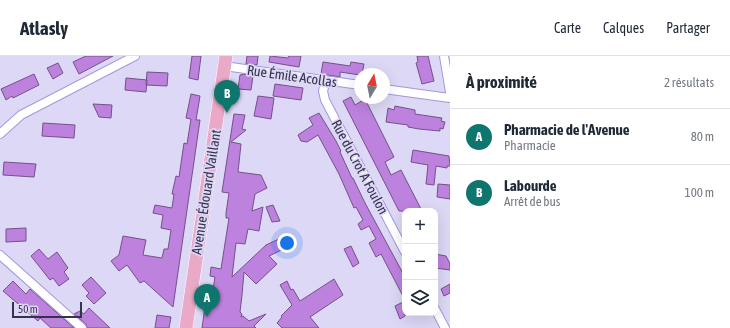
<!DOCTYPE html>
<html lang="fr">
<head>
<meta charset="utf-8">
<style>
	body { margin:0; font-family:"Asap Condensed",sans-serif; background:#f6f6f7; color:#1f2937 }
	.controls { position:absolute; right:12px; bottom:12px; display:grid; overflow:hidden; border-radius:8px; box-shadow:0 4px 16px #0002 }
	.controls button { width:36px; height:36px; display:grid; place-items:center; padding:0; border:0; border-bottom:1px solid #e0e1e3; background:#fff; color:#1f2937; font:20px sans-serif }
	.compass { position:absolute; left:354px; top:12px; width:36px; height:36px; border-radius:50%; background:#fff; box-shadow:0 4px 16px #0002; rotate:10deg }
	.scale { position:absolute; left:12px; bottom:10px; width:70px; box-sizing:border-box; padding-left:4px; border:2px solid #36314d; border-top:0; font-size:11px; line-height:14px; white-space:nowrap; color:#36314d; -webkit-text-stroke:3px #dcd8f5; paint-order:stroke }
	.you { position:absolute; left:287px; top:187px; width:14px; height:14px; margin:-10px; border:3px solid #fff; border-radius:50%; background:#1a73e8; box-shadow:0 0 0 6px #1a73e833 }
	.badge { display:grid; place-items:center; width:26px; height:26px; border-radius:50%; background:#0f766e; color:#fff; font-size:13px; font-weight:700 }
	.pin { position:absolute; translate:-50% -33px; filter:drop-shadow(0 1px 2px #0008) }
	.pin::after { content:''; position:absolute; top:21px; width:14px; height:12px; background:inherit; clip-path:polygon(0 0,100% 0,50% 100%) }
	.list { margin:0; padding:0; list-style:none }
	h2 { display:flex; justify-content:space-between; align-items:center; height:52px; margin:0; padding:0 16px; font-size:17px }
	h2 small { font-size:13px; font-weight:400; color:#747a83 }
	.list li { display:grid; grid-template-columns:26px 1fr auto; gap:12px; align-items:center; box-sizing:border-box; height:56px; padding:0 16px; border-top:1px solid #e0e1e3 }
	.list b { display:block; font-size:15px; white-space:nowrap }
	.list p { margin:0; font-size:13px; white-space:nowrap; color:#747a83 }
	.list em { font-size:13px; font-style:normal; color:#747a83 }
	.icon { flex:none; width:22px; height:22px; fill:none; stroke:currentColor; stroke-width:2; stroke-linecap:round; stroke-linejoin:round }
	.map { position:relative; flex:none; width:450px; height:272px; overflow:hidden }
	header { display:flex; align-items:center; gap:24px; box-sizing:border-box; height:56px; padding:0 20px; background:#fff; border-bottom:1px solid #e0e1e3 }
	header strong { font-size:19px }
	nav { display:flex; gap:22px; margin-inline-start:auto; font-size:14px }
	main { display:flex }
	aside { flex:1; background:#fff }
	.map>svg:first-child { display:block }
	.building { fill:#bd82de; stroke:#75508a }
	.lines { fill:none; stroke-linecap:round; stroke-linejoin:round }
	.street-casing { stroke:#a497db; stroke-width:10 }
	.primary-casing { stroke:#fff; stroke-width:14 }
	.street { stroke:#fff; stroke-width:8 }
	.primary { stroke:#e9a9c7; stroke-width:13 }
	.labels { text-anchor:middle; stroke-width:3.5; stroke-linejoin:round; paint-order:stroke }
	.street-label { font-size:14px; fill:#36314d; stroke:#dcd8f5 }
</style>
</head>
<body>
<header>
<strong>Atlasly</strong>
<nav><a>Carte</a><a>Calques</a><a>Partager</a></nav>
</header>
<main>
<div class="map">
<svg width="450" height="272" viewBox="0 0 450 272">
	<rect width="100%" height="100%" fill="#dcd8f5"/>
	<path class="building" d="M86 0H113L79 18 73 6Z
		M192 0H201L198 24 189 22Z
		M247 0H258L257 9 246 8Z
		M270 0 288 2 289 0H301L299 11 269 6Z
		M417 0H428L434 25 422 28 416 7 418 6Z
		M323 6 350 10 351 6 364 8 362 18H360V19L340 16V21L321 18Z
		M58 7 63 17 53 23 47 12Z
		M147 16 168 17 167 30 146 29Z
		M34 18 39 29 13 42 12 40 6 44 1 33Z
		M245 18 253 20 251 34 238 33 240 19Z
		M126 22 147 24 146 36 125 34Z
		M275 28 303 32 301 44 273 40Z
		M191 38 200 40 196 64H200L173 251 144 225 140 227 127 209 119 215 111 205 119 199 123 180 146 184 143 199 162 202 164 193H168L171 174 161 172 163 159 153 157 155 149 172 152 174 138H172L176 120 179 121 184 87 187 88 191 63 186 62Z
		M258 40 274 42 271 63 254 60Z
		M351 41 355 49 365 43 394 101 385 106 391 119 401 114 422 155H399L343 45Z
		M93 48 112 49 111 62 99 61Z
		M395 50 415 54V58L442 62 441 65 445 66 443 73 440 72V75L419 73 408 71V69L386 66 388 52 394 54Z
		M319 57 336 85 341 95 340 96 352 122H353L365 147 405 221V244L381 198 376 201 369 187 376 183 369 170 361 174 358 168 363 164 356 151 354 152 339 118 318 79 307 86 301 85 298 79 313 69 309 62Z
		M234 58 245 59 242 73 246 74 231 86 241 88 238 116 261 119 267 132 255 138 252 155 263 151 259 175 248 173 245 188 236 187 232 221 266 189 283 181 288 191 269 200 277 208 256 228 244 216 242 239 240 256 242 258 241 261 243 260 249 265 266 258 254 270 256 272H202L205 251 210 252 215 221 210 220 211 211 221 213 229 162H226V157L229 137 222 136Z
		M43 67 75 69 74 82 42 80Z
		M413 94 449 100 450 110H447V112L436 110 434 129 426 128 428 109 411 106Z
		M4 106 36 108 34 121 3 119Z
		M438 128 450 129V143L437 141Z
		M273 149 276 156 280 165 272 166 266 151Z
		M26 172V185L6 186V173Z
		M351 190 359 207 353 211 344 193Z
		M39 193 48 203 57 196 68 212 64 216 69 223 59 230 53 222 50 224 31 200Z
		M435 198 446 200 450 208V214L435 212Z
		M91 221 106 237 94 248 86 240 89 237 82 229Z
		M334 223 343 239 310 261 319 272H282L277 267 282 261 281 260 292 249 280 229 287 225 291 234 293 233 300 245Z
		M13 225 26 238 30 233 74 272H51L40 262 38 265 3 235Z
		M450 228V237L444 240 441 233Z
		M405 245V260L400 263 395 250Z
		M89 252 110 272H87L86 268 74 258 80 255 84 258Z
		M157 259 171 261 169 272H155Z"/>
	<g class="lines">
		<g class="street-casing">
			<path id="street" d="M444 0 450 36
				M224 10 360 29
				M326 24 323 35 325 44 405 196
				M384 33 450 42
				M0 78 21 59 135 0
				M0 199 82 272
				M435 253 445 272"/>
		</g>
		<g class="primary-casing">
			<path id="primary" d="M186 272 226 0"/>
		</g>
		<use href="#street" class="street"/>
		<use href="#primary" class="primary"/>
	</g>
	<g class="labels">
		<g class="street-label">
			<text transform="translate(292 20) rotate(8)" y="5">Rue Émile Acollas</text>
			<text transform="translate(360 111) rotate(62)" y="5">Rue du Crot A Foulon</text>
			<text transform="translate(206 136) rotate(-81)" y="5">Avenue Édouard Vaillant</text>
		</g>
	</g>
</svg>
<div class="controls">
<button>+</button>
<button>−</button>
<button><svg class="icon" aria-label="layers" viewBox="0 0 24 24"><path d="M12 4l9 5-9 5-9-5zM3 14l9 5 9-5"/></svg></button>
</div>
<svg class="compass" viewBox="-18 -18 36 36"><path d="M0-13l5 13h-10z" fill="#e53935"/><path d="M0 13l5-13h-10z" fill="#747a83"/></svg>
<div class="scale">50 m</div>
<div class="you"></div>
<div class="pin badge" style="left:207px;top:261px">A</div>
<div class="pin badge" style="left:227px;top:57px">B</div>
</div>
<aside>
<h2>À proximité<small>2 résultats</small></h2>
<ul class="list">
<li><span class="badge">A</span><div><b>Pharmacie de l'Avenue</b><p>Pharmacie</p></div><em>80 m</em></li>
<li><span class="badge">B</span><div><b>Labourde</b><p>Arrêt de bus</p></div><em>100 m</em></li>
</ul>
</aside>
</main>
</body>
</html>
